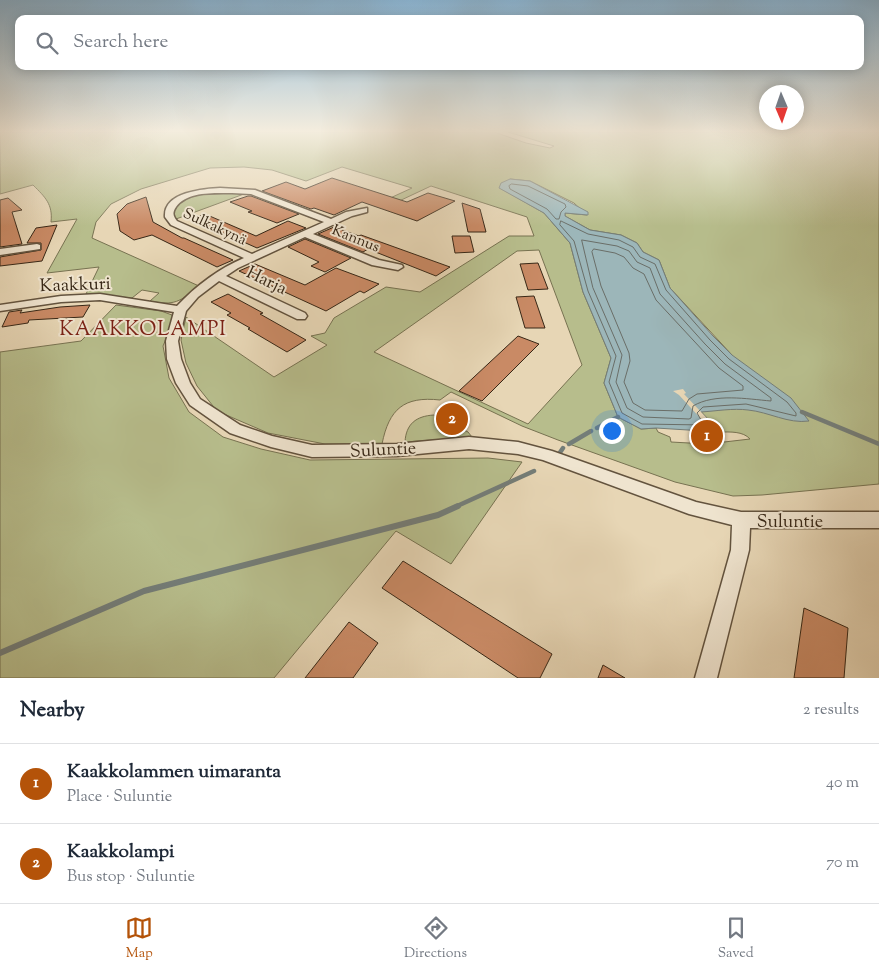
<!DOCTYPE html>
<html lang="en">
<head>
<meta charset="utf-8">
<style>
	body { margin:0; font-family:"Sorts Mill Goudy",serif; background:#f6f6f7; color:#1f2937 }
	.compass { position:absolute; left:759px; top:85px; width:45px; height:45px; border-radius:50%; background:#fff; box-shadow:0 2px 12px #0003; rotate:178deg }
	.you { position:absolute; left:611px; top:430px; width:18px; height:18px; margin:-12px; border:4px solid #fff; border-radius:50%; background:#1a73e8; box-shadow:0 0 0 8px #1a73e833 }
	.badge { display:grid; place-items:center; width:32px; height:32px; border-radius:50%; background:#b45309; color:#fff; font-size:16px; font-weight:700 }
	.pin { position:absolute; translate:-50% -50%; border:2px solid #fff; box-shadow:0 1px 5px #0006 }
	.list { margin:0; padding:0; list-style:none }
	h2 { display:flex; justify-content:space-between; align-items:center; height:65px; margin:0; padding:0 20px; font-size:21px }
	h2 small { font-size:16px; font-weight:400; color:#747a83 }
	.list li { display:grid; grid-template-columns:32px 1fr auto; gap:15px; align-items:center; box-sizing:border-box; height:80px; padding:0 20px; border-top:1px solid #e0e1e3 }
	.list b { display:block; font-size:19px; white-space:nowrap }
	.list p { margin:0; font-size:16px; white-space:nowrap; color:#747a83 }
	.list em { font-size:16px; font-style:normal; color:#747a83 }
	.icon { flex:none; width:28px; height:28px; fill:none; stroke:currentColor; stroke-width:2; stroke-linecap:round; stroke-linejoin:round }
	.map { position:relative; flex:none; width:879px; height:678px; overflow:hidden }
	.search { position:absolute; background:#fff; box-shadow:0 2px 12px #0003; left:15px; right:15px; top:15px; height:55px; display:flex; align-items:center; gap:12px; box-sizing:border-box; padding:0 18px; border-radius:10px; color:#747a83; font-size:19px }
	.sheet { height:225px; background:#fff }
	nav { display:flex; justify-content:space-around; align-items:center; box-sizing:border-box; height:70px; border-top:1px solid #e0e1e3; background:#fff; font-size:14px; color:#747a83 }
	nav a { display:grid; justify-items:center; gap:2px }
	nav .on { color:#b45309 }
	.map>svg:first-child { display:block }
	.green { fill:#b7bd8c; stroke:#777251; fill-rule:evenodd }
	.water { fill:#9cb6b9; stroke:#747d78 }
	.pier { fill:#e7d6b5 }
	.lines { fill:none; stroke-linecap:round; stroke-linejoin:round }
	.shore { stroke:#6a6e68; stroke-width:1 }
	.stream-far1 { stroke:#747d78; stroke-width:4.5 }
	.stream { stroke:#747d78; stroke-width:6 }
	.building { fill:#c98a65; stroke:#372716 }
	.minor-casing { stroke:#63533e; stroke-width:3 }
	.minor { fill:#efe4cf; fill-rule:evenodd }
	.labels { text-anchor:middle; stroke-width:4; stroke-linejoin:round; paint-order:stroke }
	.far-street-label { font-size:15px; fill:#372716; stroke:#efe4cf }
	.street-label { font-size:18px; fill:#372716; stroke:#efe4cf }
	.quarter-label { font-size:20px; letter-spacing:1px; fill:#7a1f14; stroke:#efe4cf }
</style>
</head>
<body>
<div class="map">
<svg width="879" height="678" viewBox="0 0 879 678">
	<rect width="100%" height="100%" fill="#e7d6b5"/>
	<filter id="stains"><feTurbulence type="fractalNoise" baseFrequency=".004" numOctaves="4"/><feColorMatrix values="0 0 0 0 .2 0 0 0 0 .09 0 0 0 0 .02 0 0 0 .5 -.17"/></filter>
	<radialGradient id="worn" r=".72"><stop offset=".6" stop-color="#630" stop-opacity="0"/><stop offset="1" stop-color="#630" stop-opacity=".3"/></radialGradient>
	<path class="green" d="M0 132H494L526 143 550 148 554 146 508 132H879V484L762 495 733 496 675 482 558 440 522 426 451 392 440 400C404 396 389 409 382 444H325L268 433 217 411 197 386 186 363 181 340 186 317 274 377 327 345 311 336 325 333 334 318 386 287 420 292 509 236H534L527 217 431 186 397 202 388 199 412 188 342 167 306 181 272 170 244 167 210 168 141 189 111 204 96 222 92 238 199 286C180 302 174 306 150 301L159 293 142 290 132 298 86 294 99 267 47 273 77 219 51 222C53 204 45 197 33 185L0 194ZM510 179 530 181 574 203 587 215 565 213V216L590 230 621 235 637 243 643 252 659 260 670 288 732 355 695 405 720 432C730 432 743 431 750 439L707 444 671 442 670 437 658 432 656 428 641 429 618 417 604 383 611 358 583 292 570 243 544 213 500 188ZM539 250 582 365 528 424 374 352 517 251Z
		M215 192 244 194 176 219 174 218C171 198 201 194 215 192Z
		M116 305 161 311 172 315 174 320 163 346 169 378 189 412 223 437 261 449 310 460 488 458 522 462 451 564 396 531 274 678H0V352L81 341Z
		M434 415 468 432 472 437 405 442C406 424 416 416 434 415Z"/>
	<path class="water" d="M510 179 530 181 588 212V215L565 213V216L590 230 621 235 637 243 643 252 659 260 670 288 713 336 732 355 791 398 809 421C788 424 769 412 748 410 733 408 717 411 701 412L720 432 656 428 641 429 618 417 604 383 611 358 583 292 570 243 544 213 499 188 501 183Z"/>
	<path class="pier" d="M683 389 686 393 684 394 720 432 715 434 679 395 673 391Z"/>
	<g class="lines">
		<path class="shore" d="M512 184 528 186 565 204 566 207 561 212 559 219H556L547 209 510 189 509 186Z
			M561 221 588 234 619 240 633 247 640 257 655 264 666 290 710 340 729 359 787 402 796 413V416L746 404 703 407 697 413 704 425 642 424 622 413 609 382 616 356 588 291 574 241 560 225Z
			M582 240 617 246 629 251 637 262 650 268 660 294 705 344 725 364 771 398V401C747 399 715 393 693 406L691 418 689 419 643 417 627 408 616 382 622 355 593 288Z
			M594 249 615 253 624 257 633 268 644 274 656 300 719 368 743 386V390L697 394 689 399 682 411 645 410 633 403 624 382 630 361 629 353 601 286 592 252Z"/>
		<path class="stream-far1" d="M802 412 879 444
			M597 428 618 417
			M569 444 591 431
			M559 454 563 448
			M455 507 534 471"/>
		<path class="stream" d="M0 653 144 591 438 515 458 506"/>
	</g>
	<path class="building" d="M332 178 407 202 428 193 455 201 417 221 362 202 334 215 314 208 311 209 262 191 286 182 305 189Z
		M248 196H251L299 214 277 223 248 212 252 211 230 202Z
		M146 197 153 222 182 238H184L233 260 217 267 152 235 134 240 120 231 117 214 127 204Z
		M8 198 22 210 12 212 22 244 0 247V200Z
		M462 203 480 209 486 232H468Z
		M205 214 256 236 288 221 306 228 257 248 192 219Z
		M57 225 42 261 0 266V257L41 250V243H27L36 228Z
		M334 227 359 236 361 235 450 267 436 276 368 249 363 252 318 234Z
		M452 236H470L474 252 455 253Z
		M305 239 351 258 325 272 311 266 319 262 288 247Z
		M538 263 548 289 528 290 520 264Z
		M255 264 305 285 336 268 379 284 364 293 360 291 326 311 239 271Z
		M228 294 263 313 260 314 306 340 287 352 248 329 250 328 227 315 231 313 211 302Z
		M534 296 545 328H525L516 297Z
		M90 305 83 317 29 320 28 323 2 327 9 312 22 310 20 313 60 307Z
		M518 336 539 344 482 401 459 391Z
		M403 561 552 654 540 678H518L382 588Z
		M804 608 848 628 844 678H794Z
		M349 622 378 643 353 678H305Z
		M603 665 625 678H598Z"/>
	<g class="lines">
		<g class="minor-casing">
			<path id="minor" d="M220 188 255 190 331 219 346 212 367 208V212L352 216 313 234 379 260 402 265 403 267 398 270 372 265 305 237 238 268 226 276 305 313 307 316 305 319H297L219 281 198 297 186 311 178 341 181 359 190 383 200 399 240 425 272 436 312 445 397 444 469 437 518 442 552 451 696 502 741 512H879V528H750L749 550 717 678H695L731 550 732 525 689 514 543 460 518 454 469 449 397 456 312 457 271 447 230 433 190 405 176 383 167 359 166 341 174 312 100 300 61 302 0 311V305L61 296 100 294 177 306C196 286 218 269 244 258L171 225 165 217C163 192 203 189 220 188ZM232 193 251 194 324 222 252 254 177 221C173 216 172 213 176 207 187 191 215 193 232 193Z
				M37 244 40 245V249L0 255V249Z"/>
		</g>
		<use href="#minor" class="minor"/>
	</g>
	<linearGradient id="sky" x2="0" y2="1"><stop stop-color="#89b5d5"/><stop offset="0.58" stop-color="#f4edde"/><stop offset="1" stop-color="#f4edde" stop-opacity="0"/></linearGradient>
	<rect width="879" height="226" fill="url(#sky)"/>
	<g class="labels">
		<g class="far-street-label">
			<text transform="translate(215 226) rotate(25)" y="5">Sulkakynä</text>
			<text transform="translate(356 238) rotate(22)" y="5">Kannus</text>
		</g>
		<g class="street-label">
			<text transform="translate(267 280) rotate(26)" y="6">Harja</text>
			<text transform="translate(75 284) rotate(-2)" y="6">Kaakkuri</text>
			<text transform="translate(383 449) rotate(-3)" y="6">Suluntie</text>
			<text x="790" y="527">Suluntie</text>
		</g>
		<g class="quarter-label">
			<text x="143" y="335">KAAKKOLAMPI</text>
		</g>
	</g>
	<rect width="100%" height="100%" filter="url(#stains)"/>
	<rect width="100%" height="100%" fill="url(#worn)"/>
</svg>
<svg class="compass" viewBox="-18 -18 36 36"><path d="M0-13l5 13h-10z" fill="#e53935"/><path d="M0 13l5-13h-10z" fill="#747a83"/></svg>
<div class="you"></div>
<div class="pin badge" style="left:707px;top:436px">1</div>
<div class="pin badge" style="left:452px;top:419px">2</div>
<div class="search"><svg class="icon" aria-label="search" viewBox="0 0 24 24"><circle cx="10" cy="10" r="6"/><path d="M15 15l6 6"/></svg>Search here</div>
</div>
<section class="sheet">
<h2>Nearby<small>2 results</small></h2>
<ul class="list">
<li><span class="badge">1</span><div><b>Kaakkolammen uimaranta</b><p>Place · Suluntie</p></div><em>40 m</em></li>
<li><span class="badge">2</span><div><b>Kaakkolampi</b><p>Bus stop · Suluntie</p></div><em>70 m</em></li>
</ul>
</section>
<nav>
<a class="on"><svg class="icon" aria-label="map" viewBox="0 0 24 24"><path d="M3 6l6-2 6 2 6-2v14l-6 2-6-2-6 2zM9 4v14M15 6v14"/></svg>Map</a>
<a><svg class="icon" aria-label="directions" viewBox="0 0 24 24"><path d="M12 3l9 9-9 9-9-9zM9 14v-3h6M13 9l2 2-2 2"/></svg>Directions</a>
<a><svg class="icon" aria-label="saved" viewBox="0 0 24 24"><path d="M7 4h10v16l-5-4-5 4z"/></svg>Saved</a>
</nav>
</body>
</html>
